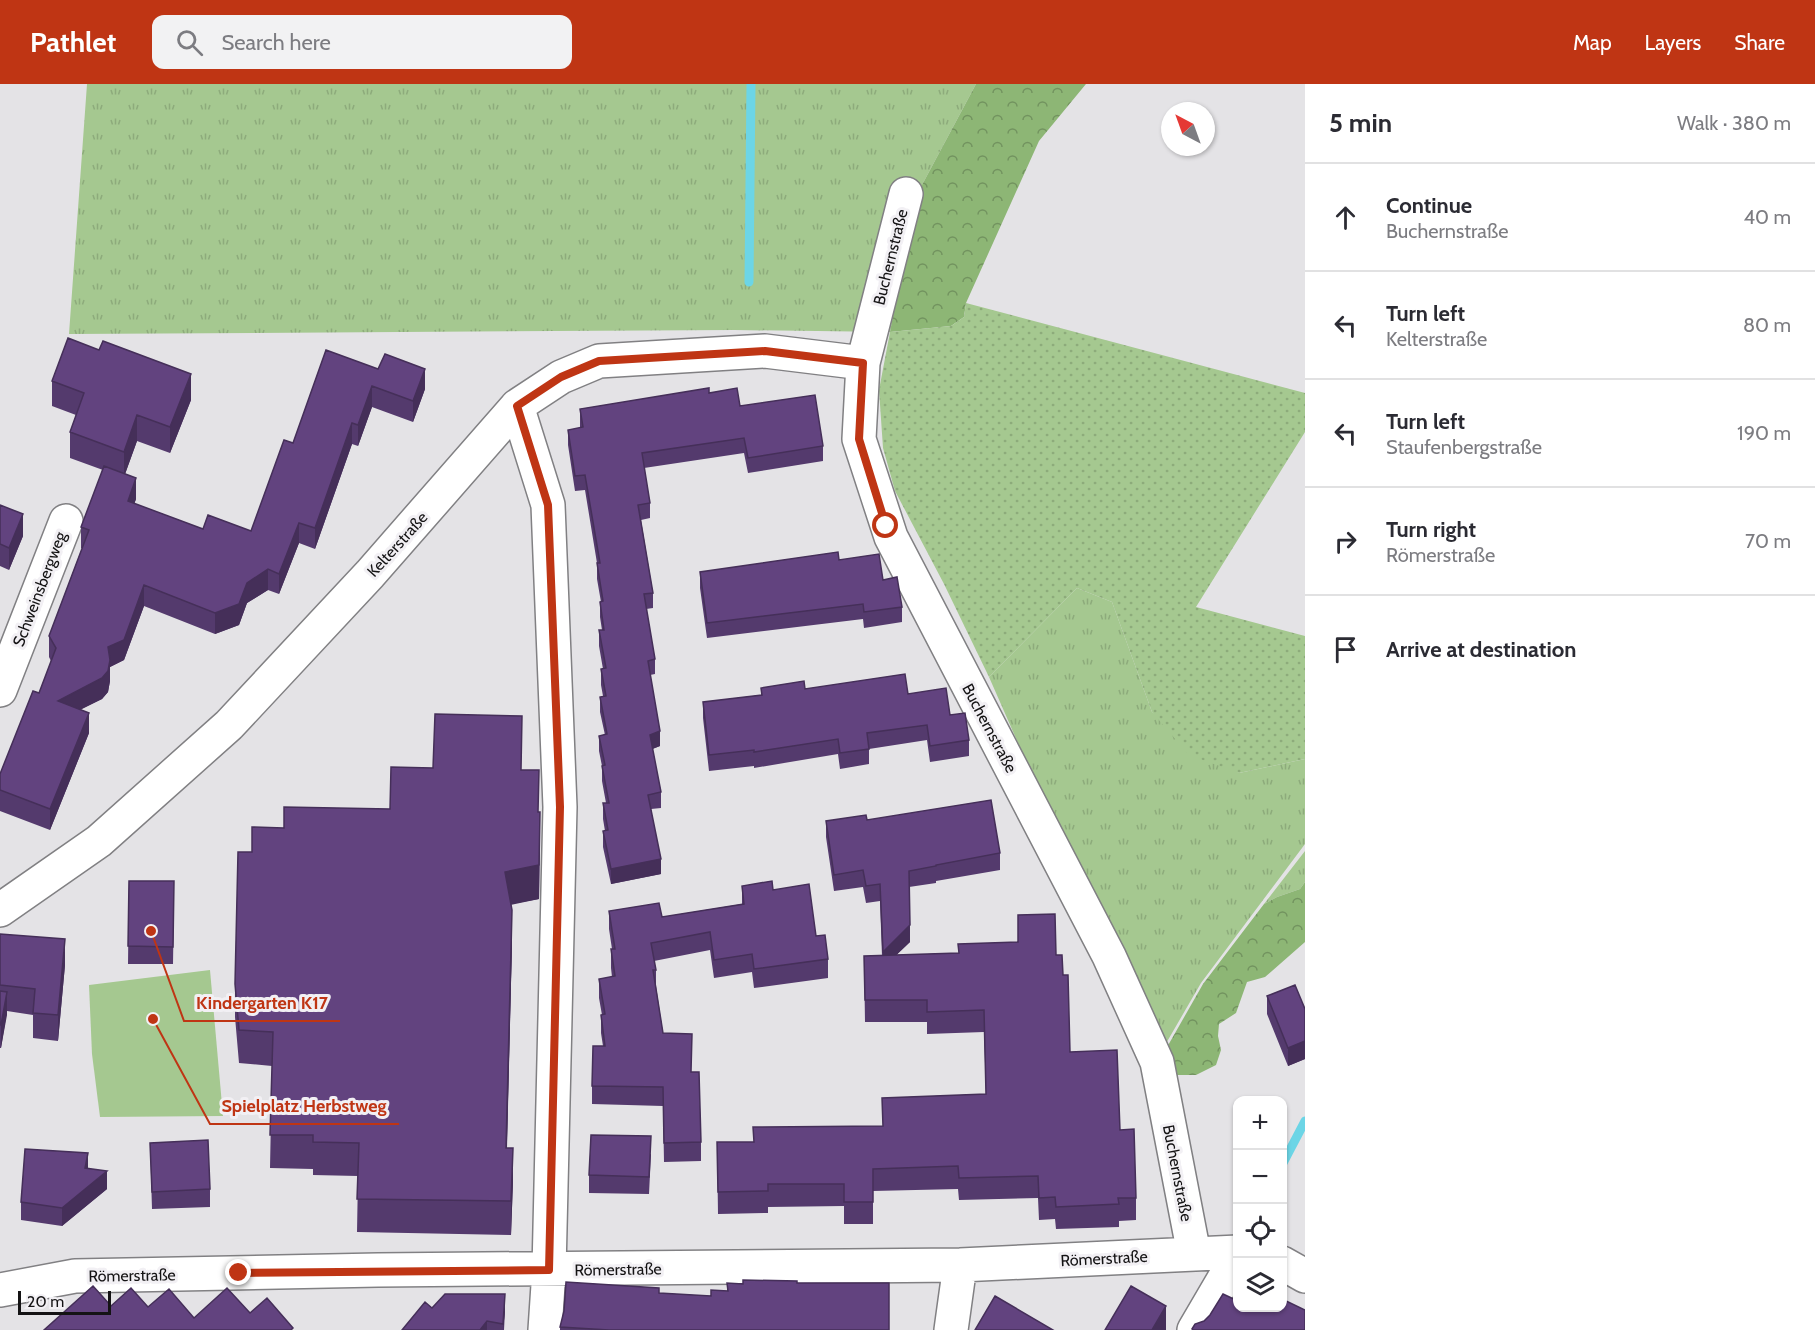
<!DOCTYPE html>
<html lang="en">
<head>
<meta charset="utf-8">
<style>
	body { margin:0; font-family:Cabin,sans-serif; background:#f2f2f3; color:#2b2b33 }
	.controls { position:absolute; right:18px; bottom:18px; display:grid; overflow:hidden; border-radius:12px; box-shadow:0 2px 4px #0004 }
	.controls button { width:54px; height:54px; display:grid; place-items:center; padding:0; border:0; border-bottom:2px solid #e1e1e2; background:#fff; color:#2b2b33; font:30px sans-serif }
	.compass { position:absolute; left:1161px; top:18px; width:54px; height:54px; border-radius:50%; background:#fff; box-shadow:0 2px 4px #0004; rotate:319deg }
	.scale { position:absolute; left:18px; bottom:15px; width:93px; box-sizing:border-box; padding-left:6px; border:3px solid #141314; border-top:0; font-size:16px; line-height:21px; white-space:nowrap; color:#141314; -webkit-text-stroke:4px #f2f0f4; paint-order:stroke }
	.stop { position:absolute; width:18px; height:18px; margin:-14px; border:4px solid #bf3514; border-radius:50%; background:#fff }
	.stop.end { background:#bf3514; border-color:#fff; box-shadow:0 2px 6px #0008 }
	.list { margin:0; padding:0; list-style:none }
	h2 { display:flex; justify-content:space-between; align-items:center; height:78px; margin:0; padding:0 24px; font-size:26px }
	h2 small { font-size:20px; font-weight:400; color:#7c7c81 }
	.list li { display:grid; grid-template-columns:39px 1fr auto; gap:18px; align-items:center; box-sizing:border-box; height:108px; padding:0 24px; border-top:2px solid #e1e1e2 }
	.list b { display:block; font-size:22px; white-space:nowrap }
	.list p { margin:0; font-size:20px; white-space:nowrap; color:#7c7c81 }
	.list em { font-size:20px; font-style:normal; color:#7c7c81 }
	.icon { flex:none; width:33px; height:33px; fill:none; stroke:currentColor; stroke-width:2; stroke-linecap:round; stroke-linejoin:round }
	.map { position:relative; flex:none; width:1305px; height:1246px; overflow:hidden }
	header { display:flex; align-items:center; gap:36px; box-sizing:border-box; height:84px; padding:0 30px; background:#bf3514; color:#fff }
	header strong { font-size:28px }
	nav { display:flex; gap:33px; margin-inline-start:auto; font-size:21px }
	.search { width:420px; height:54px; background:#f2f2f3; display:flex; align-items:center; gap:15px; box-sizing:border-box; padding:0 21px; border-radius:12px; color:#7c7c81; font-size:22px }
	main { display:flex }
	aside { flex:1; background:#fff }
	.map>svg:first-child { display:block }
	.grass { fill:url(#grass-tufts) }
	.forest { fill:url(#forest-crowns) }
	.park { fill:#a5c890 }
	.garden { fill:url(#garden-dots) }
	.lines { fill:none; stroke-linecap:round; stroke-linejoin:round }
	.stream { stroke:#6cd5e6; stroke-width:9 }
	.minor-casing { stroke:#818083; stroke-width:36 }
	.minor { stroke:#fff; stroke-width:33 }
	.wall { fill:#543a6d }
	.shaded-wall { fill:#452f59 }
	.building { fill:#62437f; stroke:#452f59; stroke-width:1.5 }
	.route { stroke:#bf3514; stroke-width:8 }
	.labels { text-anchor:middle; stroke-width:6; stroke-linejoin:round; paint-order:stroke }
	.street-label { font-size:16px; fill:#141314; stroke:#f2f0f4 }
	.leader { fill:none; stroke:#bf3514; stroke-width:2 }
	.callout-dot { fill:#bf3514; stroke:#f2f0f4; stroke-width:2 }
	.callout-label { font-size:18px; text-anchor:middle; font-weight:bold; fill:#bf3514; stroke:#f2f0f4; stroke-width:6; stroke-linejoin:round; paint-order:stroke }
</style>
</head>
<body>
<header>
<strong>Pathlet</strong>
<div class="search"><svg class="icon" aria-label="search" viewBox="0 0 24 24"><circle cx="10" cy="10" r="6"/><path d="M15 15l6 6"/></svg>Search here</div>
<nav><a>Map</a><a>Layers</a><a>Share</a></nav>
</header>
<main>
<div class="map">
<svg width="1305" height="1246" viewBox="0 0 1305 1246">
	<defs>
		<pattern id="grass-tufts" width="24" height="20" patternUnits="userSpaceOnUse" patternTransform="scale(1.5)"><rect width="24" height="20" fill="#a5c890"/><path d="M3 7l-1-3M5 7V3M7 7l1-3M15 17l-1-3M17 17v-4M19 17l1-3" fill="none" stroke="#8dab7b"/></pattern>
		<pattern id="forest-crowns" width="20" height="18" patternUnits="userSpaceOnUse" patternTransform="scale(1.5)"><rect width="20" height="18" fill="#8db675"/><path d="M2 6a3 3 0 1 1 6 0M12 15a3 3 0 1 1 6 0" fill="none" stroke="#72935f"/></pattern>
		<pattern id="garden-dots" width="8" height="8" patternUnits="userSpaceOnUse" patternTransform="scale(1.5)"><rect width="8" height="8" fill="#a5c890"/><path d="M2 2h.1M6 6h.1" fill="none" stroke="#8dab7b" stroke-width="1.8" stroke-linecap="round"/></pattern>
	</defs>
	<rect width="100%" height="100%" fill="#e4e3e6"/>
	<path class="grass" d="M87 0H976L915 114 890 248 734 246 69 250Z
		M1077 504 1112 518 1152 628 1239 689 1305 675V760L1201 899 1157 975 989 593Z
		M1305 767V798L1300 805 1277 813 1264 820Z"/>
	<path class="forest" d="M976 0H1086L1039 57 966 219 964 233 951 242 890 248 915 114Z
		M1305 798V858L1265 893 1247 898 1236 929 1219 940 1218 952 1221 966 1216 981 1196 991H1170L1158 979 1203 900 1264 820 1277 813 1300 805Z"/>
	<path class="park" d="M210 886 223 1032 100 1033 92 970 89 901Z"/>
	<path class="garden" d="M966 219 1305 309V348L1196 523 1305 552V675L1239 689 1189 671 1152 628 1112 518 1077 504 989 593 944 500 895 407 883 364 879 306 890 248 951 242 964 233Z"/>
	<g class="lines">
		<path class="stream" d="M749 198 751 0
			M1282 1081 1305 1037"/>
		<g class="minor-casing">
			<path id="minor" d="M906 110 863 279 859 355 891 453 1109 872 1157 978 1194 1170
				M517 322 548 421 560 723 549 1186 545 1246
				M0 606 66 437
				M0 826 99 757 229 641 370 490 517 322 561 293 599 277 765 267 863 279
				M1282 1179 1305 1192
				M0 1206 75 1192 378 1186 960 1181 1238 1168
				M951 1246 960 1181
				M1194 1246 1238 1171"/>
		</g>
		<use href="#minor" class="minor"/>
	</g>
	<path class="wall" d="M326 266 425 305 413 338 372 323 358 362 352 360 315 465 299 459 279 510 268 506 247 519 239 541 215 550 144 522 124 576 110 583V597L108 608 102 615 81 625 89 649 50 746 0 727V690L39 609 51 577 49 573V552L82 464H81V443L103 386 70 374V348L76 331 52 322V297L191 316 170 369 137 357 125 390 136 415 134 420 203 445 251 447 293 359Z
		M709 309 823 362V377L748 389 744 369 644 384 650 419V434L641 436 653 509V524L646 525 655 575V590L650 591 660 662 652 665 661 708V724L651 725 661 790 611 800 603 763V747H605L603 735V719H606L602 697V682L599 667V652L605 651 600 628V613L603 612 601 601V585H603L599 562V546H602L600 533V518H601L597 495V479L585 406 575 407 568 361V346L580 344V325Z
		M0 421 23 452 9 486 0 482Z
		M839 476 883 496 902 523V538L864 544 863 535 707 554 700 504V488Z
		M761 604 908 610 950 631 969 656V672L930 678 927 656 869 665V680L840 685 838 670 754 684V682L709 687 703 634V618L761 611Z
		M522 686 538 728 540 761 539 815 511 820 512 859 507 1064 513 1097 511 1151 357 1148 358 1092 313 1091V1085L270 1084 272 982 239 979 235 933V900L252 768 284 744 390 725Z
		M867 736 1000 769V786L936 797V799L909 803 910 858 896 871 959 869 1018 858V831L1056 871 1063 891 1070 968 1120 1046 1136 1114V1136L1119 1137V1143L1056 1145 1055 1135 1039 1136 1038 1114 959 1116 958 1105 873 1107V1140H844V1122L768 1123V1129L718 1130 717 1058H753L883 1042 882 1014 986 1010 984 948 927 950V938H865L864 872H882L880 817 866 819 863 803 834 807 826 753V737Z
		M129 797 174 815 173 880H128Z
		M742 802 773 806 816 852 828 875V894L754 904 752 888 714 894 710 866 654 877 656 886V902L663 949 691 988 701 1058V1077L664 1078 663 1022 592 1020V1002L603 962 601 949V931H602L599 914V895L612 893 611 884V865H612L609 845V827L662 833 742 820Z
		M0 850 65 881 58 957 33 954V931L7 927 1 964H0Z
		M1267 912 1305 925V975L1288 982 1267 930Z
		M150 1059 210 1105V1123L152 1125Z
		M651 1070 649 1110 589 1109V1091Z
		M88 1085 107 1105 62 1142 21 1136V1118Z
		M727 1199H797L889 1246H560V1243L659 1209 711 1212 727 1207Z
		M432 1224 505 1227 504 1246H402Z"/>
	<path class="shaded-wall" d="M425 285V305L413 338V317Z
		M191 290V316L170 369V343Z
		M372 302V323L358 362V341Z
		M137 331V357L124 393V368Z
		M352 339V360L315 465V444Z
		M136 394V415L128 438V417Z
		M23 430V452L9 486V464Z
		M299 439V459L279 510V490Z
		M268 485V506L247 519 239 541 215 550V529L247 499Z
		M144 501V522L124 576 110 583V597L108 608 102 615 58 637V617L108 563Z
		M89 629V649L50 746V725Z
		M660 647V662L650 666V651Z
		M540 728 539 815 505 822V788Z
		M661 775V790L611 800V785Z
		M512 826V859L506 1097V1064Z
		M910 841V858L883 884V868Z
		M65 855V881L58 957V931Z
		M7 908V931L1 964V941Z
		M1305 957V975L1288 982V964Z
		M513 1064V1097L511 1151V1117Z
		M88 1069V1087L85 1084Z
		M107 1087V1105L62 1142V1124Z
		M505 1210V1227L503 1246V1240Z
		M1166 1222V1246H1152Z
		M487 1237V1246H480Z"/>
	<path class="building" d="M68 254 99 266 103 257 191 290 170 343 137 331 124 368 70 348 84 309 52 297Z
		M326 266 378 285 385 270 425 285 413 317 372 302 358 341 352 339 315 444 299 439 279 490 268 485 247 499 239 520 215 529 144 501 124 556 108 563 110 576 108 587 102 594 58 617 89 629 50 725 0 706V690L33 607 39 609 56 564 49 552 89 446 81 443 104 382 136 394 128 417 203 445 208 431 251 447 284 356 293 359Z
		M709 304V309L737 304 740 322 815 311 823 362 748 374 744 354 642 369 650 419 638 421 653 509 644 510 655 575 648 577 660 647 650 651 661 708 648 711 661 775 611 785 603 747 608 746 603 719H609L602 682 605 681 599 652 607 650 600 613 606 612 601 585 606 584 599 546H604L600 518 603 517 597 479H600L585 391 575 392 568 346 583 343 580 325Z
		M0 421 23 430 9 464 0 460Z
		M838 468 839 476 879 470 883 496 897 493 902 523 864 528 863 520 707 539 700 488Z
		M905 590 908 610 946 604 950 631 965 629 969 656 930 662 927 641 867 649 869 665 840 669 838 655 754 668V666L709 671 703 618 762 611 761 604 804 597 805 605Z
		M435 630 522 632 521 686H539L538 728H540L539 781 505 788 512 826 506 1064H513L511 1117 357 1115 359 1059 313 1058V1051H270L273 948 239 946 235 900 238 768H252V743L284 744V723L390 725 391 683 433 684Z
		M991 716 1000 769 936 781V782L909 787 910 841 883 868 880 800 866 802 863 786 834 791 826 737 866 731 867 736Z
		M129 797H174L173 863 128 862Z
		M772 797 773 806 809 800 816 852 825 851 828 875 754 885 752 870 714 876 710 848 651 859 656 886H653L663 949 692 950 691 988H699L701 1058 664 1059 663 1003 592 1002 593 962H605L601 931 605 930 599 895 615 892 611 865H615L609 827 659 819 662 833 744 820 742 802Z
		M1055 830 1056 871H1062L1063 891H1068L1070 968 1117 966 1120 1046 1134 1045 1136 1114H1118L1119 1120 1056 1123 1055 1113 1039 1114 1038 1092 959 1094 958 1082 873 1085V1118H844V1100H768V1107L718 1108 717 1058H754L753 1043 883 1042 882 1014 986 1010 984 926 927 928V916H865L864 872 959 869 958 860 1018 858V831Z
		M0 850 65 855 58 931 33 929 35 905 0 901Z
		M1295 901 1305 925V957L1288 964 1267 912Z
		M0 907 7 908 1 941H0Z
		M591 1051 651 1052 649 1093 589 1091Z
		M208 1056 210 1105 152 1108 150 1059Z
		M25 1065 88 1069 85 1084 107 1087 62 1124 21 1118Z
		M743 1196 797 1197V1199H889V1246H609L560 1243 564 1227 566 1198 659 1204V1209L711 1212V1206L728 1207 727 1199 743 1200Z
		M93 1202 111 1222 131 1204 148 1223 169 1205 194 1234 227 1204 250 1229 267 1214 293 1244 291 1246H44Z
		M1131 1202 1166 1222 1152 1246H1105Z
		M445 1210H505L503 1240 487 1237 480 1246H402L425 1218 432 1224Z
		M1223 1210 1238 1217V1224H1282V1215L1305 1226V1246H1193L1192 1245 1195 1240 1204 1237 1210 1231Z
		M995 1212 1053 1246H975Z"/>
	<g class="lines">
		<path class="route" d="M239 1189 549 1186 560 723 548 421 517 322 561 293 599 277 765 267 863 279 859 355 886 442"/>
	</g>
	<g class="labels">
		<g class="street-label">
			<text transform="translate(890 173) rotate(-76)" y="6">Buchernstraße</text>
			<text transform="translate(397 460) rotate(-48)" y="6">Kelterstraße</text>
			<text transform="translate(39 505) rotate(-69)" y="6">Schweinsbergweg</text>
			<text transform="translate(990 644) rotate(62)" y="6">Buchernstraße</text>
			<text transform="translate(1178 1089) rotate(79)" y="6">Buchernstraße</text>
			<text transform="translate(1104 1174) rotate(-3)" y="6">Römerstraße</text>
			<text transform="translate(618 1185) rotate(-1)" y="6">Römerstraße</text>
			<text transform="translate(132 1191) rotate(-1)" y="6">Römerstraße</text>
		</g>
	</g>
	<path class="leader" d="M151 847L184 937H340M153 935L210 1040H399"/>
	<g class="callout-dot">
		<circle cx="151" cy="847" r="6"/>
		<circle cx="153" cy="935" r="6"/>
	</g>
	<g class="callout-label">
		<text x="262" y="925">Kindergarten K17</text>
		<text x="304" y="1028">Spielplatz Herbstweg</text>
	</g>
</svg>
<div class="controls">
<button>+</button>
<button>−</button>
<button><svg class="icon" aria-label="locate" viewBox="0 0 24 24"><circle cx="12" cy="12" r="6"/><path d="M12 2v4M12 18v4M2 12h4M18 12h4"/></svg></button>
<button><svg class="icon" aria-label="layers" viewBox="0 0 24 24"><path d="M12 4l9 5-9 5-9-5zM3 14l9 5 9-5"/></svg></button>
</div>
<svg class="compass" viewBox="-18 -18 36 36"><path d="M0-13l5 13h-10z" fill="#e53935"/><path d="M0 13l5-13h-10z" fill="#7c7c81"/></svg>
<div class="scale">20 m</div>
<div class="stop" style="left:886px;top:442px"></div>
<div class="stop end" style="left:239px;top:1189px"></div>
</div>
<aside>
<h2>5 min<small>Walk · 380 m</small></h2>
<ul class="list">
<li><svg class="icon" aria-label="ahead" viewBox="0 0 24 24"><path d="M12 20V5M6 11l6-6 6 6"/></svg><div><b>Continue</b><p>Buchernstraße</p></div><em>40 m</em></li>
<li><svg class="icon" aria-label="left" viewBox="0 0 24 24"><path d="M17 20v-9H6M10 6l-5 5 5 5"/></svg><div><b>Turn left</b><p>Kelterstraße</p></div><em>80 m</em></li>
<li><svg class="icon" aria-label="left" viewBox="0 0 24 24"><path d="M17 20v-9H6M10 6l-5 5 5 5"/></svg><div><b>Turn left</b><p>Staufenbergstraße</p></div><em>190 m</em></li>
<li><svg class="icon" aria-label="right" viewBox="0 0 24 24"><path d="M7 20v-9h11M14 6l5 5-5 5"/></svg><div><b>Turn right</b><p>Römerstraße</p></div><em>70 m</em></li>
<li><svg class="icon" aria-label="arrive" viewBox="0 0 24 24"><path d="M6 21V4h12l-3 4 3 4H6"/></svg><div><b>Arrive at destination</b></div></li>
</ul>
</aside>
</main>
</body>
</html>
